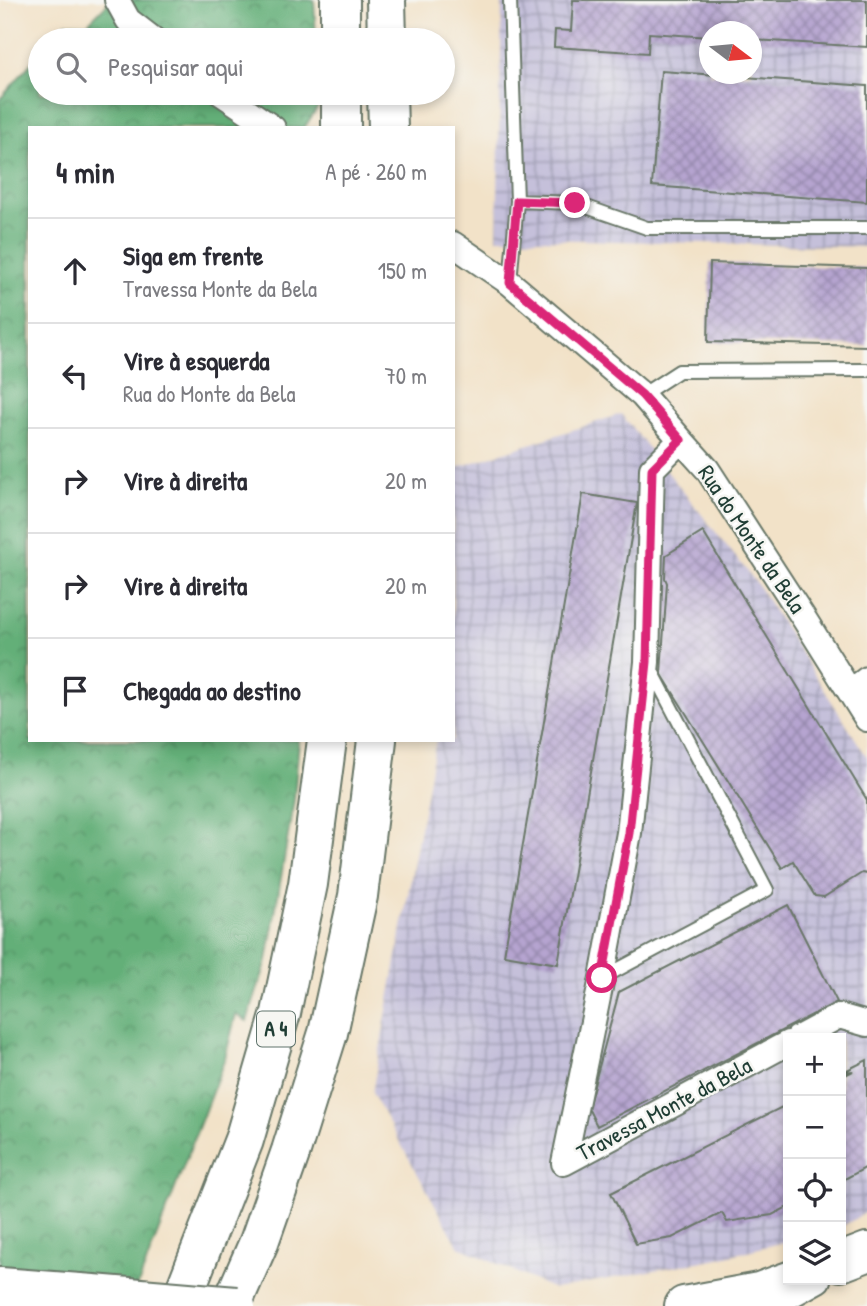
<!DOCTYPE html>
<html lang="pt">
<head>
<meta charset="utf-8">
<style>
	body { margin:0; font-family:"Patrick Hand",sans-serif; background:#f7f7f7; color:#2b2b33 }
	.controls { position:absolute; right:21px; bottom:21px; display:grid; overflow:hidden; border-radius:0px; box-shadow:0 4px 10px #0003 }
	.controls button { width:63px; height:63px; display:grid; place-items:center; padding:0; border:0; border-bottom:2px solid #e1e1e2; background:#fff; color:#2b2b33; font:35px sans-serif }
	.compass { position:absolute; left:699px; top:21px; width:63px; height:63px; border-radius:50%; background:#fff; box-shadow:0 4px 10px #0003; rotate:106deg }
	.stop { position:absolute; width:21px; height:21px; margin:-16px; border:5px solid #db2777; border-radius:50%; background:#fff }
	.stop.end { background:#db2777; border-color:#fff; box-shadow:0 2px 7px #0008 }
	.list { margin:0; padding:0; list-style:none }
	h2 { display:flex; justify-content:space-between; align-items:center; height:91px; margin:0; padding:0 28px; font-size:30px }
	h2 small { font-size:23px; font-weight:400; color:#7c7c81 }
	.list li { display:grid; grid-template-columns:46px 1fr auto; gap:21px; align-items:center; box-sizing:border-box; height:105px; padding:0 28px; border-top:2px solid #e1e1e2 }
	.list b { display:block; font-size:26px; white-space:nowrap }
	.list p { margin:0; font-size:23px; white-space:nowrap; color:#7c7c81 }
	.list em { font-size:23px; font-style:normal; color:#7c7c81 }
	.icon { flex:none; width:38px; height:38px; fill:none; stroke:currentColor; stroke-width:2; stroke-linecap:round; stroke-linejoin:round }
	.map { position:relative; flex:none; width:867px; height:1306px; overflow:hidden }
	.search { position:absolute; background:#fff; box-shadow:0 4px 10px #0003; left:28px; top:28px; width:427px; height:77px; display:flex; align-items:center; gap:18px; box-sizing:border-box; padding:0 24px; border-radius:38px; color:#7c7c81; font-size:26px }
	.panel { position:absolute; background:#fff; box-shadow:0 4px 10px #0003; left:28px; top:126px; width:427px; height:616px; border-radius:0px }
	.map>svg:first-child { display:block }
	.industrial { fill:url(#industrial-grid); fill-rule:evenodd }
	.forest { fill:url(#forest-crowns); stroke:#417656; stroke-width:2 }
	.building { fill:url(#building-cross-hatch) }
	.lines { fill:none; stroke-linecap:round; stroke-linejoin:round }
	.lane-casing { stroke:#697768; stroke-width:16 }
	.street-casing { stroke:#697768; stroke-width:28 }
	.primary-casing { stroke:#697768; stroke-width:42 }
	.highway-casing { stroke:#697768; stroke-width:42 }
	.lane { stroke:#fff; stroke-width:12 }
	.street { stroke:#fff; stroke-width:24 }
	.primary { stroke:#fff; stroke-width:38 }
	.highway { stroke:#fff; stroke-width:38 }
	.primary-bridge-casing { stroke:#697768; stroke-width:42; stroke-linecap:butt }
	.primary-bridge { stroke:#fff; stroke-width:38 }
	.route { stroke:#db2777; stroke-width:9 }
	.labels { text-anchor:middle; stroke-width:5; stroke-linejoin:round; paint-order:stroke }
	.shield { fill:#f6f6f2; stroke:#60746d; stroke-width:2 }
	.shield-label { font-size:21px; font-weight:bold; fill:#1f3d34 }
	.street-label { font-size:23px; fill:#1f3d34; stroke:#f6f6f2 }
</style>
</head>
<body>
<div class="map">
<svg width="867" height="1306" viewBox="0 0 867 1306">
	<defs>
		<pattern id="industrial-grid" width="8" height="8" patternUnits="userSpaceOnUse" patternTransform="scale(1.75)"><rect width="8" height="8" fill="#c5c0da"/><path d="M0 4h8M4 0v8" fill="none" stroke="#9f9db2"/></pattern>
		<pattern id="forest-crowns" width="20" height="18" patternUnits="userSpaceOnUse" patternTransform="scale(1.75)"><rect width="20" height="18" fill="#63af78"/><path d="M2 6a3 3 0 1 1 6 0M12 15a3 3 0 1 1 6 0" fill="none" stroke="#519063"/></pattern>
		<pattern id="building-cross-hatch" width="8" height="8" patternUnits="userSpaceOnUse" patternTransform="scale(1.75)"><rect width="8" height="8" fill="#b6a4d0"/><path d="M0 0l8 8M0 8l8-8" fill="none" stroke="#9387aa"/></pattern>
	</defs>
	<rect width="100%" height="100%" fill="#f6f6f2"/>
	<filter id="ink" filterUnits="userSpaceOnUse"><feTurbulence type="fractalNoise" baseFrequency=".0143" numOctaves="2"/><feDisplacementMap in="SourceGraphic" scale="14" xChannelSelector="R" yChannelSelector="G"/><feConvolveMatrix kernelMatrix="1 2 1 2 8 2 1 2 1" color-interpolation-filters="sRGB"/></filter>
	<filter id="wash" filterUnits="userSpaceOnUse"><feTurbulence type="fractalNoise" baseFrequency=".00686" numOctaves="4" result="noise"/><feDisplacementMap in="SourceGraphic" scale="28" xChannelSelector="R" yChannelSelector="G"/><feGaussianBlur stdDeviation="1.57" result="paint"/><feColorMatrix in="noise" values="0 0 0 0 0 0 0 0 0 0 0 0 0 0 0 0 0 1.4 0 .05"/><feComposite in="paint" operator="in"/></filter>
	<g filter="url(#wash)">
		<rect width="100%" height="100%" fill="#f2e2c8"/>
		<path class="industrial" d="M502 0H867V247L497 238ZM710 32H752V74H710Z
			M621 414 755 581 867 757V1212L841 1227V1038H788V1241L719 1258 554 1289 459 1247 372 1093 436 740H453V469Z"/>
		<path class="forest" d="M111 0H314L316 40H51L66 23 87 24Z
			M40 53V93H318L319 105 304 128H30V740H299L294 800 267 961 247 1021 236 1014 225 1058 130 1306H0V99Z"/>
		<g id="blocks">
			<path class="building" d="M573 0H867V47L752 40V32H710V37L649 33 648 53 554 47 555 30 571 31Z
				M661 71 867 86V202L652 186Z
				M710 263 867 268V346L708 342Z
				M583 494 637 503 558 964 504 955Z
				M703 532 867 800V874L862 873 824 897 815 896 793 861 782 868 661 673 667 583 665 578 666 555Z
				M788 905 837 1002 597 1126 588 1108 619 992Z
				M867 1060V1167L841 1181V1077L853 1071 843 1072Z
				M788 1104V1207L772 1215 727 1222 722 1213 672 1238 636 1244 611 1193Z"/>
		</g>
	</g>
	<g filter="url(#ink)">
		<use href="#blocks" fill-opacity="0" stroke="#697768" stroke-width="2"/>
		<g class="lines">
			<g class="lane-casing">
				<path id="lane" d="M510 0 517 201 510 283
					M517 201 575 203 647 228H867
					M642 395 679 371 867 370
					M602 978 767 890 651 669"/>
			</g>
			<g class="street-casing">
				<path id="street" d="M117 0 128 20 154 40
					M221 93 273 128
					M453 244 510 283 642 395 681 440 707 469 803 617 867 719
					M681 440 652 469 647 662 629 833 602 978 564 1163 788 1043
					M850 692 867 679
					M798 1038 839 1016 867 1024
					M782 1300 818 1280"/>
			</g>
			<g class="primary-casing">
				<path id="primary" d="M841 1262 867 1252
					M0 1287 93 1294
					M684 1306 759 1292 792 1280"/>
			</g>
			<g class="highway-casing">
				<path id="highway" d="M340 0V40
					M386 0 387 40
					M341 93V128
					M387 93 388 128
					M179 1306 244 1140 281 1013 308 884 327 740
					M231 1306 259 1242 291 1151 328 1033 358 896 377 740"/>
			</g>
			<use href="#lane" class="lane"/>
			<use href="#street" class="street"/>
			<use href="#primary" class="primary"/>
			<use href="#highway" class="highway"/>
			<g class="primary-bridge-casing">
				<path id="primary-bridge" d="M93 1294 236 1306"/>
			</g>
			<use href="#primary-bridge" class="primary-bridge"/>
		</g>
	</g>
	<g class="lines" filter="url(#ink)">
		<path class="route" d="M575 203 517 201 510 283 642 395 681 440 652 469 647 662 629 833 602 978"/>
	</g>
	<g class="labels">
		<rect class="shield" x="257" y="1011.5" width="38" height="35" rx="5"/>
		<g class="shield-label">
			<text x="276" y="1036">A 4</text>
		</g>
		<g class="street-label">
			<text transform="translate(752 539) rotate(56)" y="8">Rua do Monte da Bela</text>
			<text transform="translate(664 1109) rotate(-28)" y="8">Travessa Monte da Bela</text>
		</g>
	</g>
</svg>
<div class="controls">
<button>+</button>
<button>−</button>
<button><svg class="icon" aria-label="locate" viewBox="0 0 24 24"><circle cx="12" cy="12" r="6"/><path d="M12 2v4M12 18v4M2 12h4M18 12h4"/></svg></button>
<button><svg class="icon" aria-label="layers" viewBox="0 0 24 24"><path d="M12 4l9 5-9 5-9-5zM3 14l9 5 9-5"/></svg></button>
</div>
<svg class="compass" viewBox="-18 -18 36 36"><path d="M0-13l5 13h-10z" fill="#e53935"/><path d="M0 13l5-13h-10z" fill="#7c7c81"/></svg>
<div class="stop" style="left:602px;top:978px"></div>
<div class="stop end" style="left:575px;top:203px"></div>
<div class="search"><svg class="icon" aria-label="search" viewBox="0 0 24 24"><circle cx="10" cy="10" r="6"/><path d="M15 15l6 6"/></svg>Pesquisar aqui</div>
<section class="panel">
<h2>4 min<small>A pé · 260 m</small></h2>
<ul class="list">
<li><svg class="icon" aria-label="ahead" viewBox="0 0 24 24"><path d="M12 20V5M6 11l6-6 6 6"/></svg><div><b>Siga em frente</b><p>Travessa Monte da Bela</p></div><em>150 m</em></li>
<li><svg class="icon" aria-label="left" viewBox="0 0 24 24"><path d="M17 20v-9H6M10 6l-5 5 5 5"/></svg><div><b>Vire à esquerda</b><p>Rua do Monte da Bela</p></div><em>70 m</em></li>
<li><svg class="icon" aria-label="right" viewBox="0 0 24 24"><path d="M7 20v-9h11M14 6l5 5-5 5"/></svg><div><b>Vire à direita</b></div><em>20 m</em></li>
<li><svg class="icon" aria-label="right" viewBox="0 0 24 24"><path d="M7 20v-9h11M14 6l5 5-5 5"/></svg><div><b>Vire à direita</b></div><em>20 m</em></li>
<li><svg class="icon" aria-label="arrive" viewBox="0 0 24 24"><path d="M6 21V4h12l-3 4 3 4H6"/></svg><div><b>Chegada ao destino</b></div></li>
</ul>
</section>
</div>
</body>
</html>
